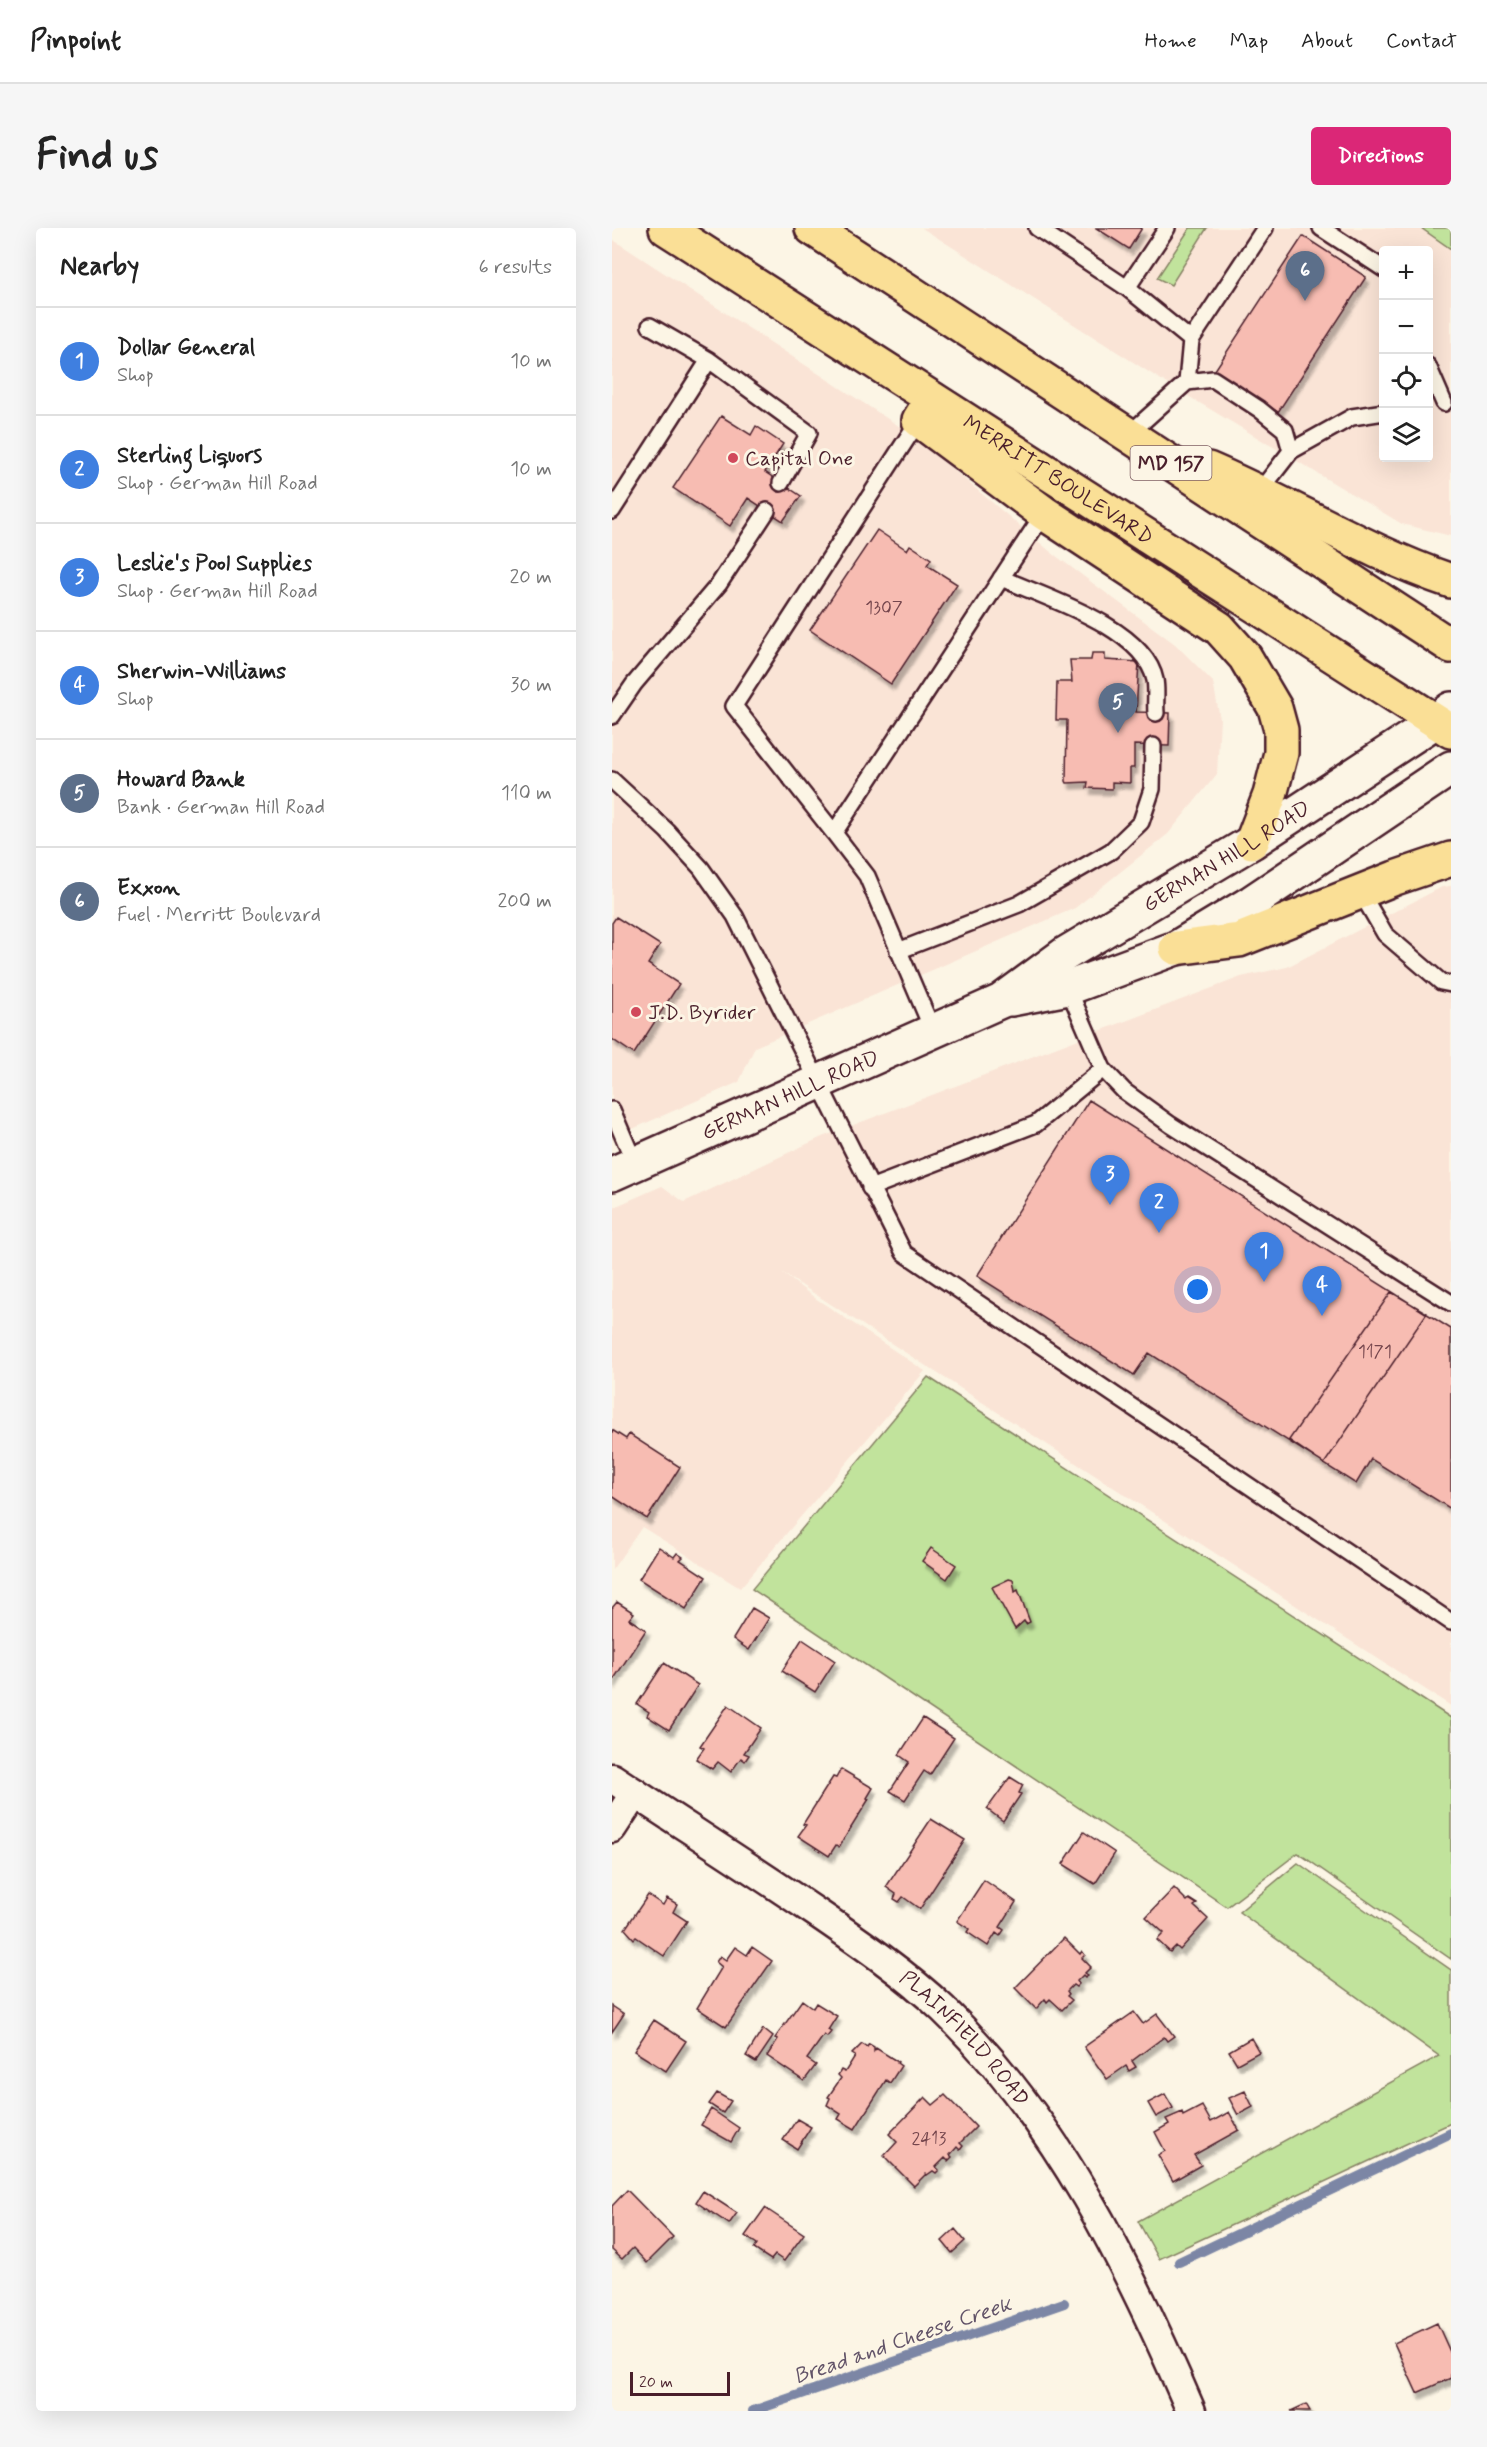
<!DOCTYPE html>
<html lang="en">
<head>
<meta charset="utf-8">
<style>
	body { margin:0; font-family:Mynerve,sans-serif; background:#f6f6f6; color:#222 }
	.controls { position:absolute; right:18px; top:18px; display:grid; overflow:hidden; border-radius:6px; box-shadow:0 6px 24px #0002 }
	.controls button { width:54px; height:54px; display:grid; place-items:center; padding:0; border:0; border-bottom:2px solid #e0e0e0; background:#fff; color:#222; font:30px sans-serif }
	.scale { position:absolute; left:18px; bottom:15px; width:100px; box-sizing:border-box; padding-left:6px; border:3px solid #4a1f2b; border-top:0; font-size:16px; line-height:21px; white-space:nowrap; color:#4a1f2b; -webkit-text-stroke:4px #fcf5e5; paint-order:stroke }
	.you { position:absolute; left:586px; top:1062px; width:21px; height:21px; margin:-15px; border:4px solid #fff; border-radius:50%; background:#1a73e8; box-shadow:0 0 0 9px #1a73e833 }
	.badge { display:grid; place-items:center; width:39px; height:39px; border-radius:50%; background:#db2777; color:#fff; font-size:20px; font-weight:700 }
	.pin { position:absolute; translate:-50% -50px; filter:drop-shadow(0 2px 3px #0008) }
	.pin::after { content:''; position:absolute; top:32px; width:21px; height:18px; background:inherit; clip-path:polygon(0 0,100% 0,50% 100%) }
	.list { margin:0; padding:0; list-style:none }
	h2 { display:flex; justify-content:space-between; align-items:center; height:78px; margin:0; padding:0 24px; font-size:26px }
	h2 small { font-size:20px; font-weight:400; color:#767676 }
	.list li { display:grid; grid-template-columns:39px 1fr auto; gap:18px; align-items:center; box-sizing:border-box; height:108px; padding:0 24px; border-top:2px solid #e0e0e0 }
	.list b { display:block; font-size:22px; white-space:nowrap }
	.list p { margin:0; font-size:20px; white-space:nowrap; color:#767676 }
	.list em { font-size:20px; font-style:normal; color:#767676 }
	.icon { flex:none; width:33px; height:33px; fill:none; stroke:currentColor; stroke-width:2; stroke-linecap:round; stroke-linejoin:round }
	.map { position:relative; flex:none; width:839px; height:2183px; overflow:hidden; border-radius:6px }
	header { display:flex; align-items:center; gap:36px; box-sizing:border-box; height:84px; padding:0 30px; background:#fff; border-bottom:2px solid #e0e0e0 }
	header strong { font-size:28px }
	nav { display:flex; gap:33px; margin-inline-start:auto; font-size:21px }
	.intro { display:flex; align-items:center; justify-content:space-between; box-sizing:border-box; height:144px; padding:0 36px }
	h1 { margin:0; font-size:42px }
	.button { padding:15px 27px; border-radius:6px; background:#db2777; color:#fff; font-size:21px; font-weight:700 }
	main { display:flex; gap:36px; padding:0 36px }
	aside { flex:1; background:#fff; border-radius:6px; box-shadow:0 6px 24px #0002 }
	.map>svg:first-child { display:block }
	.built { fill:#fae4d6; fill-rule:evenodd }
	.green { fill:#c1e39c; stroke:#868164; stroke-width:1.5 }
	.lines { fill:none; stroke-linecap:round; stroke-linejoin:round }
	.stream { stroke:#7b86a5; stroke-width:10 }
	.building { fill:#f7bcb2; stroke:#4a1f2b; stroke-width:1.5; filter:url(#shadow) }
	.service-casing { stroke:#4a1f2b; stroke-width:20 }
	.minor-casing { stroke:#4a1f2b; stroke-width:33 }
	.tertiary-casing { stroke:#4a1f2b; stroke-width:38 }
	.primary-casing { stroke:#4a1f2b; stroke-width:38 }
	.service { stroke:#fcf5e5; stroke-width:15 }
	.minor { stroke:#fcf5e5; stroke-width:28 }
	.tertiary { stroke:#fcf5e5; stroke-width:33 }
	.primary { stroke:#fadf96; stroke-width:33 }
	.poi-dot { fill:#d1495b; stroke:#fcf5e5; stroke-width:2 }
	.labels { text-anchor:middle; stroke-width:6; stroke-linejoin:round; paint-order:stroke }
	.number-label { font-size:18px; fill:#75464d }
	.shield { fill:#fcf5e5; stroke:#7f5f63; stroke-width:1.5 }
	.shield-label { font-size:20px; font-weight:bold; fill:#4a1f2b }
	.poi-label { font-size:21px; fill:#4a1f2b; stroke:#fcf5e5; text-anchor:start }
	.street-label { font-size:21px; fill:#4a1f2b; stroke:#fcf5e5 }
	.water-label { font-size:22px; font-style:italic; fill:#625368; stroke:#fcf5e5 }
</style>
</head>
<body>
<header>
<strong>Pinpoint</strong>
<nav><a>Home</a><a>Map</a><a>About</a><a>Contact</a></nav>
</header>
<div class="intro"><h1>Find us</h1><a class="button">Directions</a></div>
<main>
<aside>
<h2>Nearby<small>6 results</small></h2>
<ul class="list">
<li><span class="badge" style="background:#3f7fe0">1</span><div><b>Dollar General</b><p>Shop</p></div><em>10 m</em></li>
<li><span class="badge" style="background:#3f7fe0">2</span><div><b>Sterling Liquors</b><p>Shop · German Hill Road</p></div><em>10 m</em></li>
<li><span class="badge" style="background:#3f7fe0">3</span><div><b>Leslie's Pool Supplies</b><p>Shop · German Hill Road</p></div><em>20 m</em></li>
<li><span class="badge" style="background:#3f7fe0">4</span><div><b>Sherwin-Williams</b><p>Shop</p></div><em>30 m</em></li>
<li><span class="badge" style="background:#5c6f8a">5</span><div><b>Howard Bank</b><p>Bank · German Hill Road</p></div><em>110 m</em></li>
<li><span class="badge" style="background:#5c6f8a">6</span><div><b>Exxon</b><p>Fuel · Merritt Boulevard</p></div><em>200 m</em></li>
</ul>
</aside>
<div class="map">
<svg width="839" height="2183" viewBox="0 0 839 2183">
	<defs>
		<filter id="shadow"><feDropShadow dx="3.5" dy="6" stdDeviation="1.5" flood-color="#0004"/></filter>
	</defs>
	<rect width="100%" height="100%" fill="#fcf5e5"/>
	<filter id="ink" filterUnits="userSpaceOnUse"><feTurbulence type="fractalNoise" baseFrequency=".0167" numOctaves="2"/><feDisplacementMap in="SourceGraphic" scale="12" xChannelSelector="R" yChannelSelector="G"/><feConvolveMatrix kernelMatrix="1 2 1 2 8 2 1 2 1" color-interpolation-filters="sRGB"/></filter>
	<g filter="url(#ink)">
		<path class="built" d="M310 0H839V308L790 296 551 153ZM772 22H816V230H772Z
			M0 11 299 206 440 325 563 416 601 454 608 491 605 546 556 606 463 680 143 819 127 854 0 910Z
			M839 658V1478L169 1044 203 1070 313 1143 128 1360 30 1299 0 1342V980L50 958 72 974 210 909 629 749 675 739 830 659Z"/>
		<path class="green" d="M578 0H595L559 57 545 50Z
			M809 0H839V21Z
			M316 1149 839 1490V1731L686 1625 615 1679 140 1361Z
			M686 1635 839 1742V1895L547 2031 526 1993 827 1828 627 1684Z"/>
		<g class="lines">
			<path class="stream" d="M567 2034 839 1905
				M141 2183 452 2075"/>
		</g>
		<path class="building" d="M484 0H530L517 21Z
			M691 8 754 49 666 184 603 142Z
			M109 188 139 207 144 198 171 216 153 244 189 268 171 293 136 270 118 298 61 260Z
			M265 302 295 322 298 317 319 331 315 337 345 356 279 456 198 402Z
			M480 425H493V432L527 434 524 484 558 485 557 518 522 517V540H518V555L500 554V561L475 560 476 554 455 555 454 553 455 492H444L445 454H460L458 432H479Z
			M4 689 48 717 36 736 67 756 22 826 0 811V695Z
			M477 872 839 1101V1281L759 1231 744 1256 537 1125 522 1147 365 1048Z
			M779 1064 815 1085 712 1236 677 1212Z
			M0 1202 14 1211 17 1206 68 1239 35 1291 0 1268Z
			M47 1319 62 1329 65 1325 71 1329 68 1332 94 1349 74 1381 27 1351Z
			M319 1320 344 1337 335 1351 310 1333Z
			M397 1351 401 1352 403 1364 406 1362 418 1394 414 1396 412 1393 403 1401 380 1359Z
			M5 1374 22 1385 17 1391 34 1402 0 1454V1380Z
			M140 1380 157 1390 137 1422 121 1411Z
			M190 1411 223 1433 203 1464 170 1443Z
			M52 1435 86 1457 57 1502 35 1488 37 1484 25 1476Z
			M116 1477 149 1500 132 1525 137 1527 133 1533 129 1530 119 1544 106 1534 100 1541 84 1531 92 1520 88 1518Z
			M311 1490 342 1510 318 1547 312 1543 293 1572 278 1563 297 1534 287 1527Z
			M229 1541 261 1560 255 1570 257 1571 227 1619 224 1617 217 1628 186 1608 194 1597 191 1596 221 1549 224 1550Z
			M398 1549 411 1557 407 1565 409 1566 391 1593 375 1581Z
			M319 1591 353 1612 308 1681 291 1669 287 1674 282 1671 284 1666 274 1659Z
			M472 1604 503 1625 483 1656 451 1636Z
			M372 1652 404 1674 388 1699 392 1702 388 1708 384 1705 376 1718 355 1704 357 1701 345 1693Z
			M562 1660 575 1673 577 1671 585 1676 582 1678 596 1691 568 1722 564 1718 558 1724 545 1712 552 1705 534 1689Z
			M36 1667 51 1677 55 1670 65 1676 61 1684 75 1693 52 1728 24 1709 22 1711 13 1701Z
			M452 1710 468 1726 470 1723 473 1727 470 1730 479 1739 473 1745 476 1747 473 1749 471 1747 465 1753 467 1756 464 1759 461 1757 455 1763 457 1766 455 1768 460 1772 450 1782 438 1771 435 1774 433 1771 424 1781 403 1760Z
			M123 1719 135 1727 140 1719 160 1733 114 1799 85 1780 110 1739 104 1734 108 1728 114 1732Z
			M190 1772 201 1780 204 1775 225 1788 216 1802 219 1804 215 1809 212 1807 195 1831 204 1837 192 1853 155 1828 166 1811 163 1810Z
			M0 1778 12 1786 0 1804Z
			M522 1784 531 1796 545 1786 562 1808 555 1813 552 1809 520 1833 524 1839 517 1843 514 1838 495 1851 472 1819Z
			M42 1792 74 1813 54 1843 22 1823Z
			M151 1801 161 1809 144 1834 134 1828Z
			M639 1810 647 1824 625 1836 617 1823Z
			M250 1816 255 1819 257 1816 262 1819V1823L264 1820 286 1834 285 1835 289 1838 278 1855 274 1852 243 1901 226 1891 229 1886 215 1877 218 1870 216 1869 229 1850 226 1847 229 1842 233 1844 243 1828 240 1826Z
			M633 1863 641 1879 626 1887 617 1870Z
			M105 1865 119 1873 111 1885 97 1876Z
			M553 1866 561 1880 544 1889 536 1875Z
			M333 1867 364 1899 348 1915 351 1918 348 1922 345 1919 338 1927 340 1929 336 1933 333 1930 324 1939 327 1942 324 1945 321 1943 315 1947 314 1946 302 1958 272 1928 285 1914 277 1906 313 1869 321 1877Z
			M590 1878 599 1894 617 1884 627 1902 582 1927 589 1937 561 1953 546 1927 553 1923 543 1904 557 1896 554 1891 570 1884 571 1888Z
			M99 1881 127 1900 119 1914 89 1897Z
			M185 1891 199 1899 185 1921 171 1912Z
			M15 1962 61 2009 35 2035 21 2020 10 2031 0 2022V1978Z
			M91 1963 125 1985 117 1996 84 1974Z
			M153 1980 192 2006 172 2033 163 2027 159 2032 142 2021 145 2016 133 2008Z
			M343 2001 353 2013 340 2025 330 2013Z
			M825 2095 839 2126V2150L805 2165 782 2115Z
			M694 2176 698 2183H679Z"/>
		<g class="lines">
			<g class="service-casing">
				<path id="service" d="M425 0 515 60 555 0
					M709 0 772 41
					M515 60 579 112 575 154
					M38 98 97 132 197 205 169 255
					M579 112 653 0
					M816 138 832 175
					M516 207 575 154 601 151 647 181 673 202 679 223
					M648 263 679 223 740 189 772 184
					M0 283 97 132
					M389 350C432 369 532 399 543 452 545 462 543 474 544 485
					M0 488 22 456 107 356 155 283
					M0 552 55 603 89 640 123 688 292 1025 839 1394
					M222 605 122 478 307 192
					M748 663 773 706 829 754 839 756
					M286 723 407 676 499 623 529 594 540 561 541 518
					M456 760 491 841 512 863 559 897 839 1075
					M321 803 255 648 222 605 432 285
					M0 882 23 936
					M258 960 424 896 491 841"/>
			</g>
			<g class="minor-casing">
				<g id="minor">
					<path id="s1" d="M0 1550C68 1595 137 1639 205 1685 246 1713 294 1746 331 1781 445 1892 517 2038 579 2183"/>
					<path d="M0 1600 23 1565"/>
				</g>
			</g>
			<g class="tertiary-casing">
				<g id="tertiary">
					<path d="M399 771 456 760 564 720 640 674 839 540"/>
					<path id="s2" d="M0 946 389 773 453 726 640 614 824 493 839 481"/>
				</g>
			</g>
			<g class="primary-casing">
				<g id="primary">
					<path id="s3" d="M54 0 839 503"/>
					<path d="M200 0 839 418"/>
					<path d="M320 171 307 192 432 285 607 400 633 429 663 480 669 502V525L658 567 640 614"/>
					<path d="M596 241C678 276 754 324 839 353"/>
					<path d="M564 720 627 712 783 650 839 631"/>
				</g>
			</g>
			<use href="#service" class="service"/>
			<use href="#minor" class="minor"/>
			<use href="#tertiary" class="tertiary"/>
			<use href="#primary" class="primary"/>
		</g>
	</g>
	<g class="poi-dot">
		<circle cx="121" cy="230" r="6"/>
		<circle cx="24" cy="784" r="6"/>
	</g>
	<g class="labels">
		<g class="number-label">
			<text x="272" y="385">1307</text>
			<text x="763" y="1129">1171</text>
			<text x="317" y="1916">2413</text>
		</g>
		<rect class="shield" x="518.5" y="218" width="81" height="34" rx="4.5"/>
		<g class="shield-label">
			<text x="559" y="242">MD 157</text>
		</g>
		<g class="poi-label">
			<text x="133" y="237">Capital One</text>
			<text x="36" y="791">J.D. Byrider</text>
		</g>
		<g class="street-label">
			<text dy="7" stroke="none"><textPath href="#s3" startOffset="466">MERRITT BOULEVARD</textPath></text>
			<text dy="7" stroke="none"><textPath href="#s2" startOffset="694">GERMAN HILL ROAD</textPath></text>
			<text dy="7" stroke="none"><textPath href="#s2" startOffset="195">GERMAN HILL ROAD</textPath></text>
			<text dy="7" stroke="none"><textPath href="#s1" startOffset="440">PLAINFIELD ROAD</textPath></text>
		</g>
		<g class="water-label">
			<text transform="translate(290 2111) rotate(-19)" y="8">Bread and Cheese Creek</text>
		</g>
	</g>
</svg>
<div class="controls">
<button>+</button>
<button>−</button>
<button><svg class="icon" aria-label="locate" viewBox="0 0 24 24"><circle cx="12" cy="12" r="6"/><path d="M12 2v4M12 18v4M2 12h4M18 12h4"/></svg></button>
<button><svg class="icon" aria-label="layers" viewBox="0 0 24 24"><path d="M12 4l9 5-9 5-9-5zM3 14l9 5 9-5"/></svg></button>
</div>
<div class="scale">20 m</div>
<div class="you"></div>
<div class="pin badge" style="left:652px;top:1054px;background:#3f7fe0">1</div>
<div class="pin badge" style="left:547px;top:1005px;background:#3f7fe0">2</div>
<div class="pin badge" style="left:498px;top:977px;background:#3f7fe0">3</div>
<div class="pin badge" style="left:710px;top:1088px;background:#3f7fe0">4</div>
<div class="pin badge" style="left:506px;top:505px;background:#5c6f8a">5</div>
<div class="pin badge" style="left:693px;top:73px;background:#5c6f8a">6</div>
</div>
</main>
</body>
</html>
